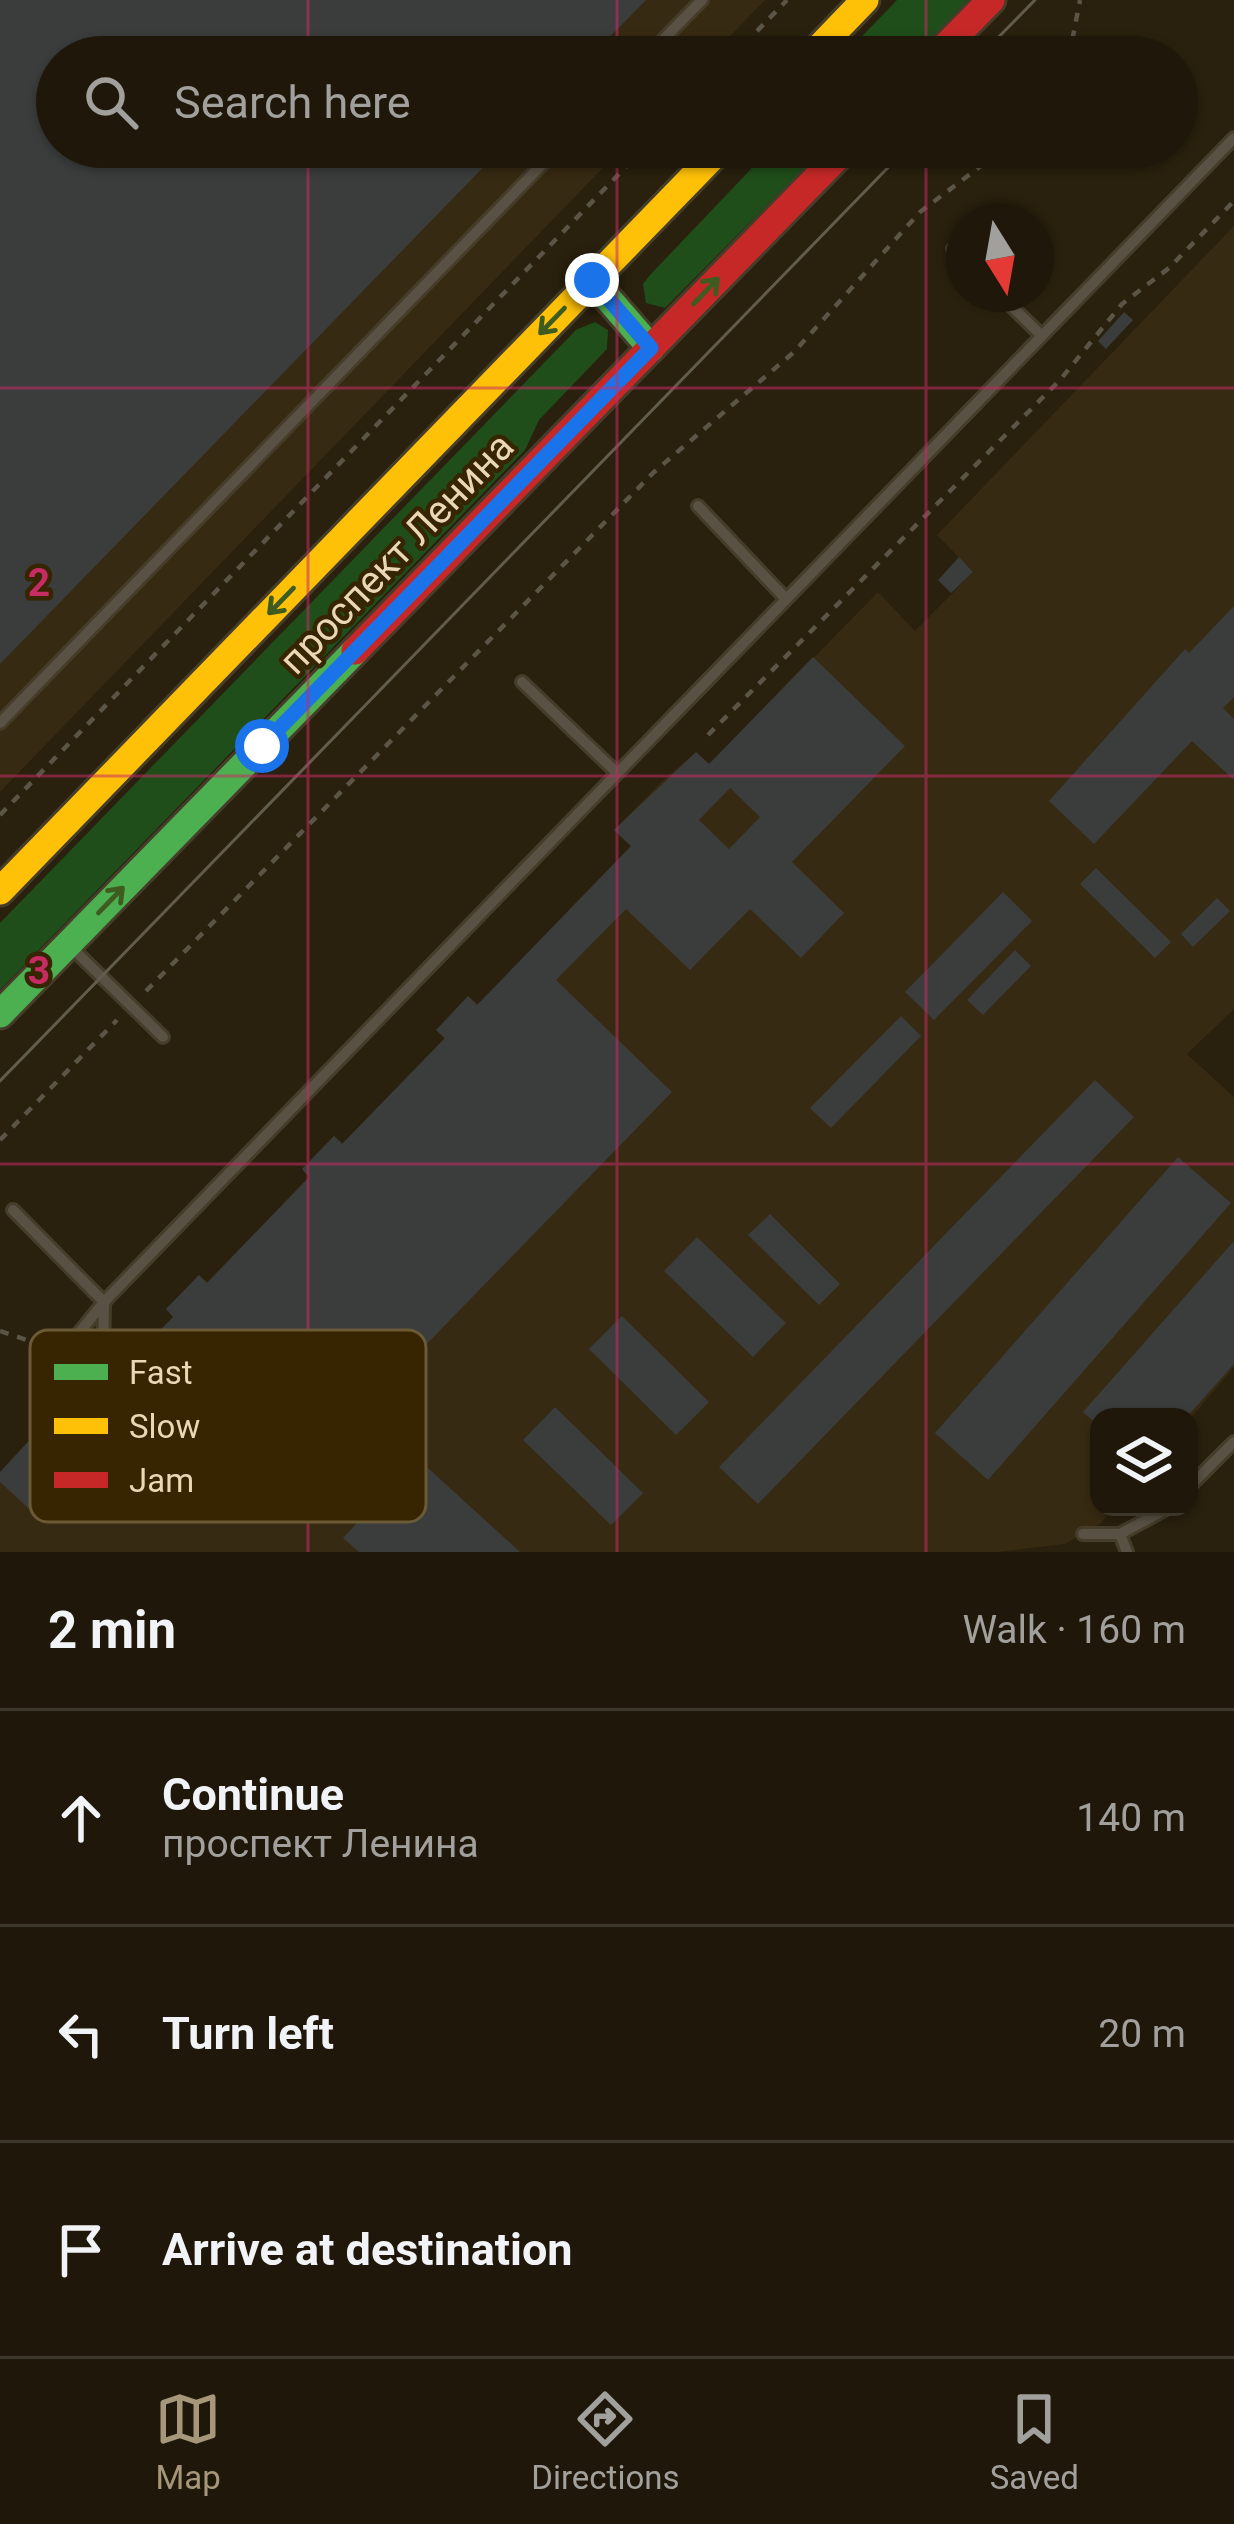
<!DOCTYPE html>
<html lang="en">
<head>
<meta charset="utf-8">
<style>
	body { margin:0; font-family:Roboto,sans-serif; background:#2c2518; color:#f1f3f6 }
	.controls { position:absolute; right:36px; bottom:36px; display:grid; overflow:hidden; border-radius:24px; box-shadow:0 3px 9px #0004 }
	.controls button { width:108px; height:108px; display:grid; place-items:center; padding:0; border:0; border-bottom:3px solid #3c372b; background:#1f180a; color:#f1f3f6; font:60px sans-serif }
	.compass { position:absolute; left:946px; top:204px; width:108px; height:108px; border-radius:50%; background:#1f180a; box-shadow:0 3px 9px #0004; rotate:169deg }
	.stop { position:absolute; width:36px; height:36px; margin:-27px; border:9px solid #1a73e8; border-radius:50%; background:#fff }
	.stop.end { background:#1a73e8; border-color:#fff; box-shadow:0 3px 12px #0008 }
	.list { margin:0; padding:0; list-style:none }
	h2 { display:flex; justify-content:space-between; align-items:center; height:156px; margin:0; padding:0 48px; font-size:51px }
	h2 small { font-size:39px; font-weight:400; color:#a1a09c }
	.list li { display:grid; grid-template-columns:78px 1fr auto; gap:36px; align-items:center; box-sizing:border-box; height:216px; padding:0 48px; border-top:3px solid #3c372b }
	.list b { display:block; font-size:45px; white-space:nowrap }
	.list p { margin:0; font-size:39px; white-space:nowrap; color:#a1a09c }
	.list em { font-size:39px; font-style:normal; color:#a1a09c }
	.icon { flex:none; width:66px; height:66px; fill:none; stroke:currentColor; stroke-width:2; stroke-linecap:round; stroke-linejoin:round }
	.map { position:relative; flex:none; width:1234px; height:1552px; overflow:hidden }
	.search { position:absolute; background:#1f180a; box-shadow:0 3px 9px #0004; left:36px; right:36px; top:36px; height:132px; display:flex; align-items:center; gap:30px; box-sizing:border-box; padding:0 42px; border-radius:66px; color:#a1a09c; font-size:45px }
	.sheet { height:804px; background:#1f180a }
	nav { display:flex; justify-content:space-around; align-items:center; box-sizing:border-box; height:168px; border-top:3px solid #3c372b; background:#1f180a; font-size:33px; color:#a1a09c }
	nav a { display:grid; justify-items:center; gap:6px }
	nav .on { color:#a6977a }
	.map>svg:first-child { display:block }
	.built { fill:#372a12 }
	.green { fill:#1f4e1a }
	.building { fill:#3b3c3c; fill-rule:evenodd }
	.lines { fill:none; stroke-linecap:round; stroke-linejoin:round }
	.lane-casing { stroke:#453c2a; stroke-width:16 }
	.fast-casing { stroke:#453c2a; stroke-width:33 }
	.slow-casing { stroke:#453c2a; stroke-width:33 }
	.jam-casing { stroke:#453c2a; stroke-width:33 }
	.path { stroke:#5b5548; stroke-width:4.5; stroke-dasharray:9 9; stroke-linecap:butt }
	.lane { stroke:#585144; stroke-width:10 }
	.fast { stroke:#4caf50; stroke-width:27 }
	.slow { stroke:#ffc107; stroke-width:27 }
	.jam { stroke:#c62828; stroke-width:27 }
	.tram { stroke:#625c4d; stroke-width:3 }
	.oneway { stroke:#3f5c20 }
	.route { stroke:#1a73e8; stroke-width:15 }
	.grid { fill:none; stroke:#c62b64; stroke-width:3; stroke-opacity:0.55 }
	.labels { text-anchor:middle; stroke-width:9; stroke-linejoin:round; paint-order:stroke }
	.street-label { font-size:39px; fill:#e9d7b5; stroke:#362500 }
	.key { fill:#362500; stroke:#6c5a36; stroke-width:3 }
	.key-label { font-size:33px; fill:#e9d7b5 }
	.grid-label { font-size:39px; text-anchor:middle; font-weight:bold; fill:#c62b64; stroke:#362500; stroke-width:9; stroke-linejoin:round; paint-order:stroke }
</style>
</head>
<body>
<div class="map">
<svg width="1234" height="1552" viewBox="0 0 1234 1552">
	<rect width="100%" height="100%" fill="#29200d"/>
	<path class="built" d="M0 0H765L710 57H57V147H623L0 792Z
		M1234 226V1009L1187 1054 1234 1097V1367L1189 1420 1099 1417V1507H1114L1101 1523 1065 1544 998 1552H0V1472L82 1473 151 1399 122 1369 173 1317 166 1309 199 1275 207 1282 309 1178 302 1169 334 1136 343 1143 444 1039 436 1030 468 996 478 1004 631 847 614 830 660 783 696 752 710 764 878 592 915 631 973 572 937 535Z"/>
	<path class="green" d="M897 0H968L913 57H842Z
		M766 147H825L665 308 646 303 643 284 650 275 750 170Z
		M595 322 608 330 607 349 539 420 525 450 0 990V923L576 330Z"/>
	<path class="building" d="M0 0H646L590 57H57V147H503L0 664Z
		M1124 312 1133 320 1106 349 1098 341Z
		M959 557 973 572 951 593 938 580Z
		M1234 606V697L1223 708 1234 719V780L1192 741 1094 844 1049 801 1185 649 1189 653Z
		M813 657 905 746 792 862 844 913 801 958 750 909 690 970 626 909 556 980 672 1092 266 1509 122 1369 173 1317 166 1309 199 1275 207 1283 309 1177 302 1169 334 1136 342 1144 445 1038 436 1030 468 996 477 1005 631 846 614 830 696 752 709 764ZM730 788 760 817 729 849 699 820Z
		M1096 868 1171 942 1155 958 1080 884Z
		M1003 892 1032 921 934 1020 905 992Z
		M1217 898 1230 911 1193 947 1181 934Z
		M1015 950 1031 966 983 1015 967 1000Z
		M901 1016 921 1036 831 1128 810 1108Z
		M1095 1080 1134 1117 758 1504 719 1467Z
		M1178 1157 1231 1203 988 1480 935 1433Z
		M770 1214 840 1284 819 1305 748 1235Z
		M697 1237 786 1323 753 1357 664 1271Z
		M1234 1241V1364L1187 1417H1099V1426L1083 1412Z
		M622 1316 709 1402 676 1435 589 1349Z
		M555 1407 643 1493 611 1525 523 1440Z
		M37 1432 82 1474 40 1519 0 1482V1472Z
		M417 1458 520 1552H359L343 1538Z"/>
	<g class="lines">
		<g class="lane-casing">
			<path id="lane" d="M646 57 702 0
				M953 249 964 260
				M999 294 1042 336
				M698 506 786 599
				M522 682 617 773
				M0 723 559 147
				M71 947 163 1037
				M13 1210 104 1302 102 1417 73 1432 48 1418 41 1380 104 1302 1234 138
				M1189 1487 1234 1442
				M1083 1534H1120L1170 1507
				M1120 1534 1127 1552"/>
		</g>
		<g class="fast-casing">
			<path id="fast" d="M592 280 651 348
				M0 1014 355 651"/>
		</g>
		<g class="slow-casing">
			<path id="slow" d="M810 57 865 0
				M0 891 722 147"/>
		</g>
		<g class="jam-casing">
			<path id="jam" d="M935 57 991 0
				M355 651 847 147"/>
		</g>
		<path class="path" d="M732 57 787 0
			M1069 57 1080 0
			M708 735 1060 380 1122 304 1169 268 1234 201
			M0 815 645 147
			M146 991 654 472 794 352 920 212 1006 147
			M0 1140 117 1020
			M0 1331 42 1345"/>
		<use href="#lane" class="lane"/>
		<use href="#fast" class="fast"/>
		<use href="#slow" class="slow"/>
		<use href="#jam" class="jam"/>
		<path class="tram" d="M979 57 1035 0
			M0 1081 908 147"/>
	</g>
	<defs><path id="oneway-shaft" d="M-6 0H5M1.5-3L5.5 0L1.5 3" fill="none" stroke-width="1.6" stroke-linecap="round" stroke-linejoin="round" transform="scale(3)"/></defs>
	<g class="oneway">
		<use href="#oneway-shaft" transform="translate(706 291) rotate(-46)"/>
		<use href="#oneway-shaft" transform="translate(552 321) rotate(134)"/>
		<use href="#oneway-shaft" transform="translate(281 601) rotate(134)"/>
		<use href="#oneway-shaft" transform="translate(111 900) rotate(-46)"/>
	</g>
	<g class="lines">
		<path class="route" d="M262 746 651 348 592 280"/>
	</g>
	<path class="grid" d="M308 0V57M617 0V57M926 0V57M308 147V1552M617 147V1552M926 147V1552M0 388H1234M0 776H1234M0 1164H1234"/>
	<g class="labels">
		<g class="street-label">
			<text transform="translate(396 553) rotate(-46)" y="14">проспект Ленина</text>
		</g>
	</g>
	<rect x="30" y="1330" width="396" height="192" rx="18" class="key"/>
	<rect x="54" y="1364" width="54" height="16" fill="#4caf50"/>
	<rect x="54" y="1418" width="54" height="16" fill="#ffc107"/>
	<rect x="54" y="1472" width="54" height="16" fill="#c62828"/>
	<g class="key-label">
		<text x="129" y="1384">Fast</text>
		<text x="129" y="1438">Slow</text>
		<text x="129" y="1492">Jam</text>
	</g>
	<g class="grid-label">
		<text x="39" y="596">2</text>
		<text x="39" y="984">3</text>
	</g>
</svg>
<div class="controls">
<button><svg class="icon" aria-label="layers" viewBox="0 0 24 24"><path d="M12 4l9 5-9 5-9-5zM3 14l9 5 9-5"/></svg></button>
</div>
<svg class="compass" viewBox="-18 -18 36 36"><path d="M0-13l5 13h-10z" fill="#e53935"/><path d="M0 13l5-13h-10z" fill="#a1a09c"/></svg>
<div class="stop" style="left:262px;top:746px"></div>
<div class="stop end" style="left:592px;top:280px"></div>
<div class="search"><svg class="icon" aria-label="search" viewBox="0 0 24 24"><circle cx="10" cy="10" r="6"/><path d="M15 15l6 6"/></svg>Search here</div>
</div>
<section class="sheet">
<h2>2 min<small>Walk · 160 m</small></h2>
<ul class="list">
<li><svg class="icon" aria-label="ahead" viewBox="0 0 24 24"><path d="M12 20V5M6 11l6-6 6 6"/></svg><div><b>Continue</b><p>проспект Ленина</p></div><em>140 m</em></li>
<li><svg class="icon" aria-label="left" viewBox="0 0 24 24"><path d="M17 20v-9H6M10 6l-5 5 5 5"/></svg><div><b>Turn left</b></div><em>20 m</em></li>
<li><svg class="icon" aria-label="arrive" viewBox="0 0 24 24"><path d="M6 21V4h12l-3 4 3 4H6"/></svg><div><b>Arrive at destination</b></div></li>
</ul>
</section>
<nav>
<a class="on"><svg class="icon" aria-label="map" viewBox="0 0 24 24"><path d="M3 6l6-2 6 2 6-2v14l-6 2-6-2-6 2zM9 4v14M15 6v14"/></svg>Map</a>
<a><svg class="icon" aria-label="directions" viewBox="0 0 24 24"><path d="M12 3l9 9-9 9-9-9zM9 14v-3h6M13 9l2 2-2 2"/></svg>Directions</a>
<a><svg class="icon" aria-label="saved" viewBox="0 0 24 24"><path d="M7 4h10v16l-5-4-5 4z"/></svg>Saved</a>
</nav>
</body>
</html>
